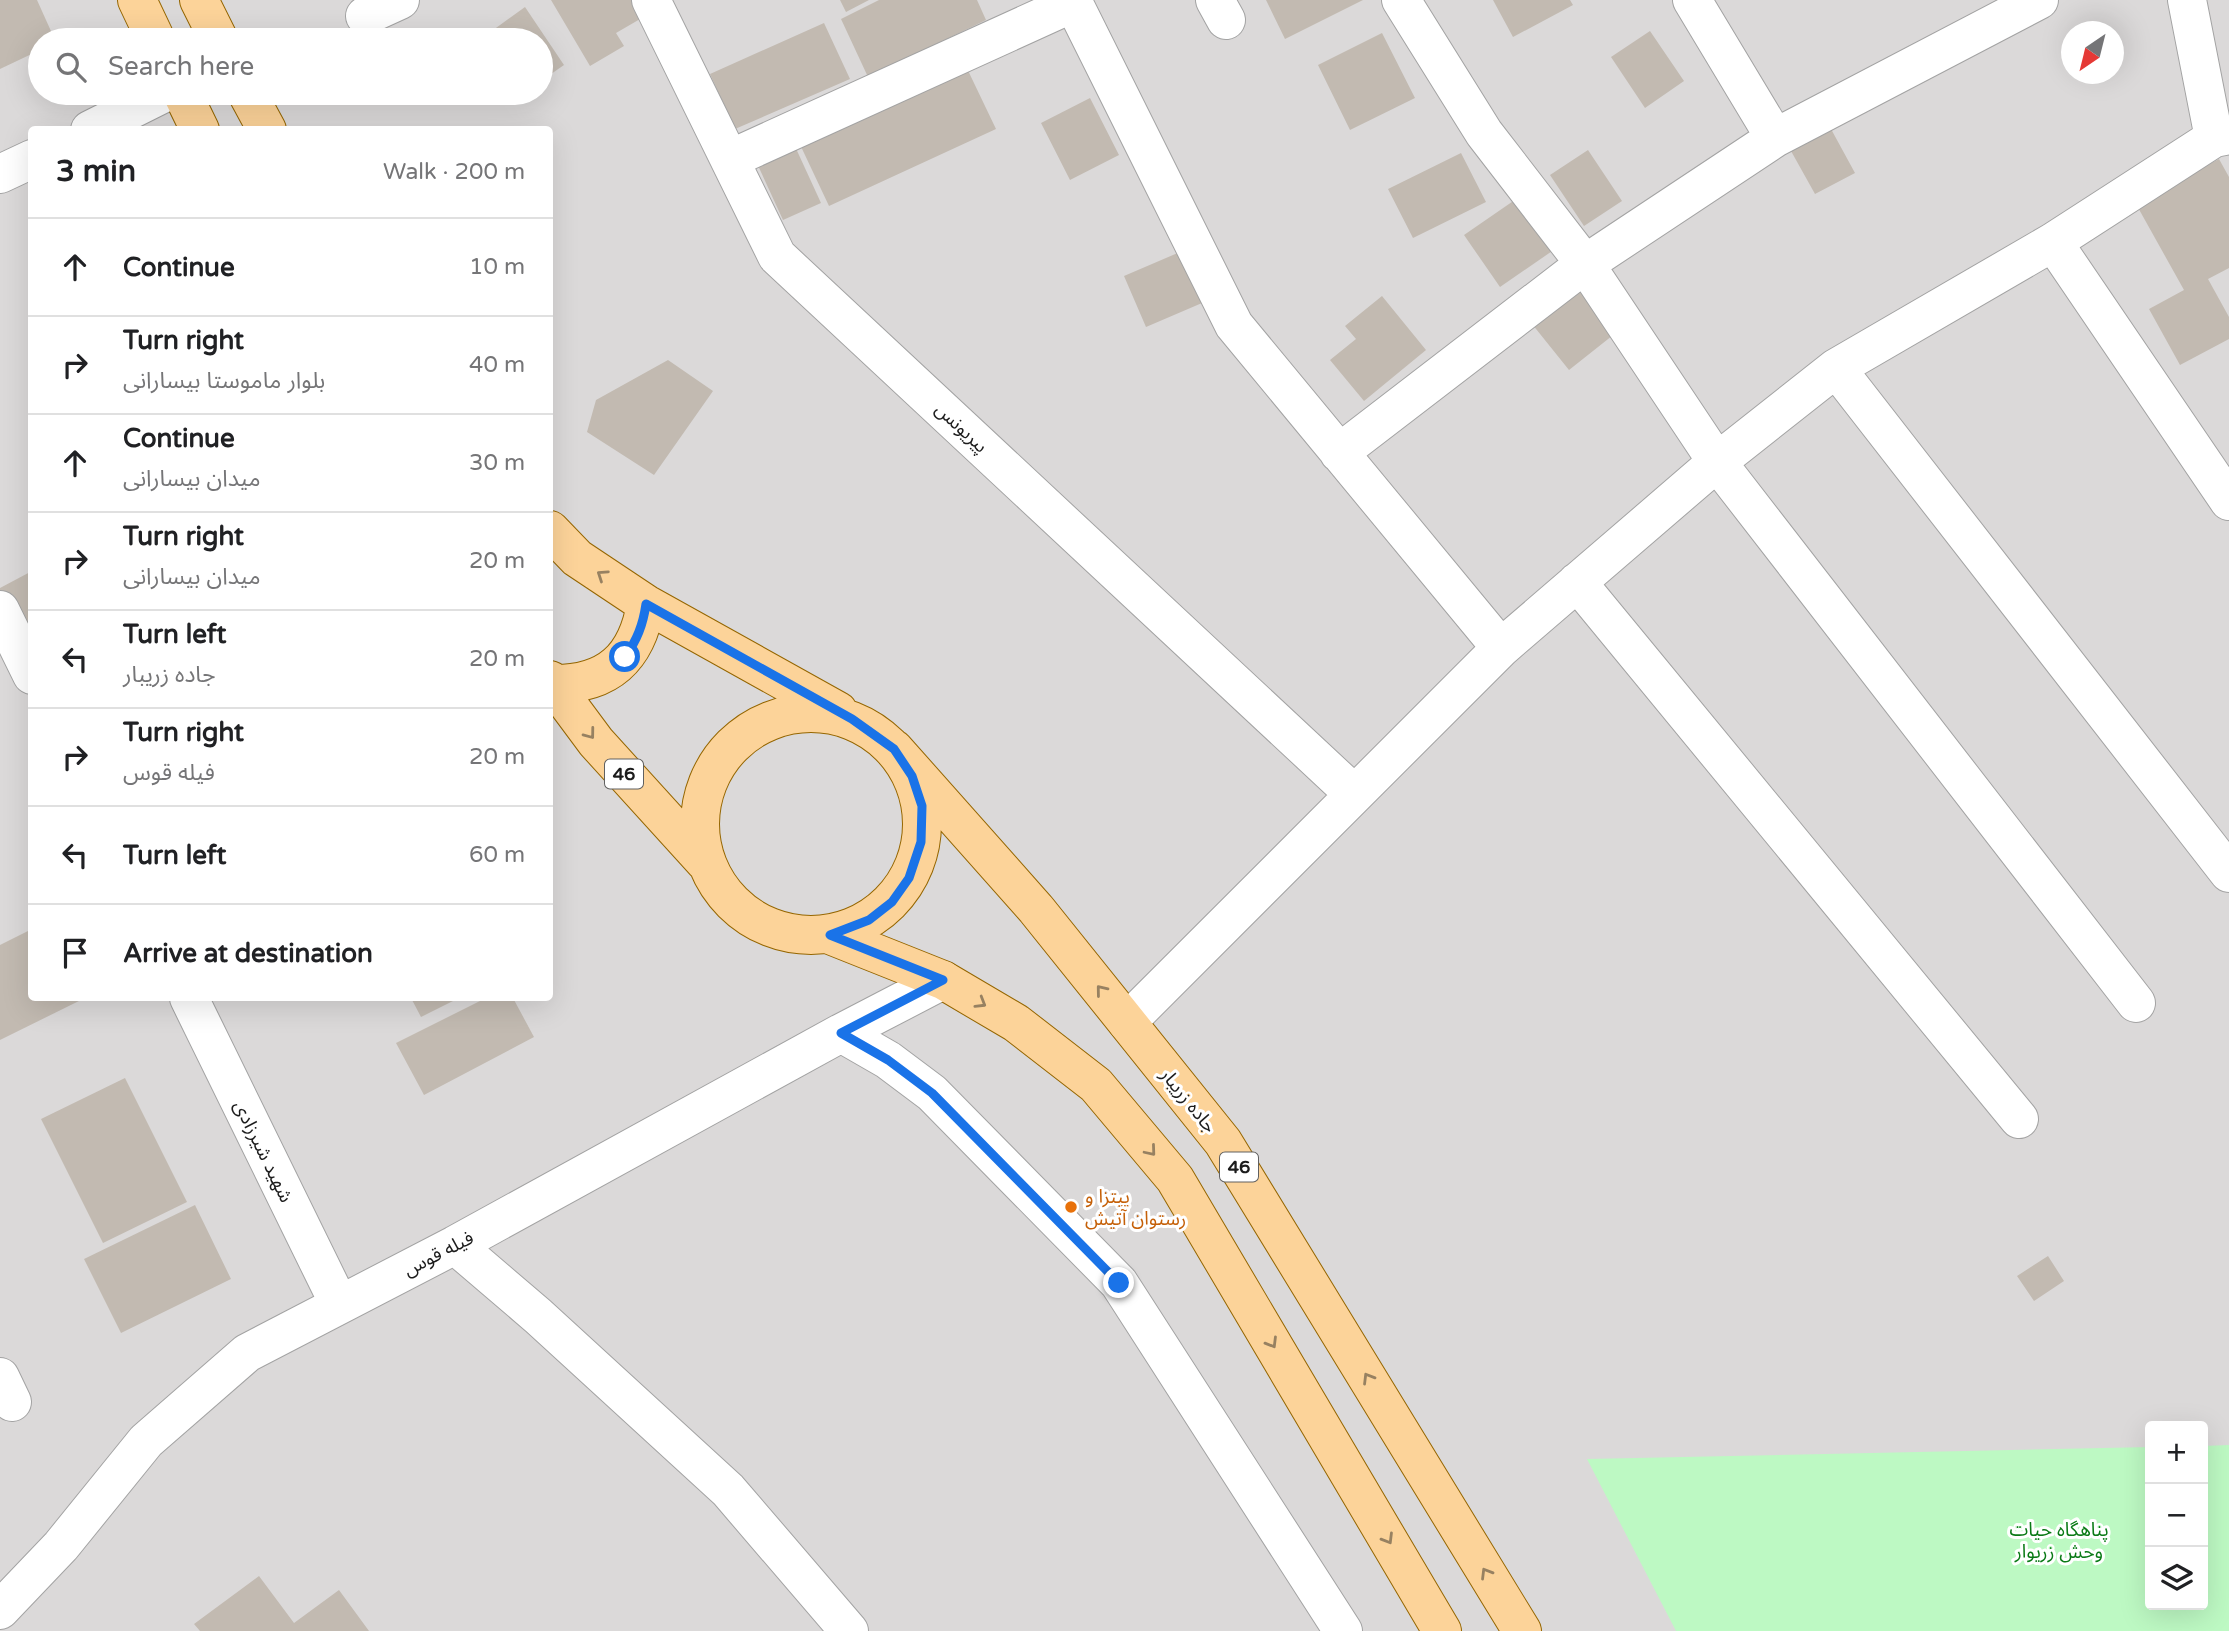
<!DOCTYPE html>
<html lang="en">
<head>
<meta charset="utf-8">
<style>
	body { margin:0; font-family:"Varela Round","Noto Sans Arabic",sans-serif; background:#f2f2f2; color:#202124 }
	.controls { position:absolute; right:21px; bottom:21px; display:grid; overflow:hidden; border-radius:7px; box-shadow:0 7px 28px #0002 }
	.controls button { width:63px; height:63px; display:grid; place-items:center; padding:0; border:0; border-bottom:2px solid #e0e0e0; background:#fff; color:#202124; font:35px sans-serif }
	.compass { position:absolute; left:2061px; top:21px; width:63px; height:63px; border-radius:50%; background:#fff; box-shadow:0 7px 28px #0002; rotate:215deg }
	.stop { position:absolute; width:21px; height:21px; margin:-16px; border:5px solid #1a73e8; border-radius:50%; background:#fff }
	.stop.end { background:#1a73e8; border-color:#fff; box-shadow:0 2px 7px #0008 }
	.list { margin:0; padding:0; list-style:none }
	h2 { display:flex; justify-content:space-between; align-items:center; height:91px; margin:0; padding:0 28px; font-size:30px }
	h2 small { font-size:23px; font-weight:400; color:#757577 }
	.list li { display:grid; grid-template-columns:46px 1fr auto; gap:21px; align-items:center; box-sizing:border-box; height:98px; padding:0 28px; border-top:2px solid #e0e0e0 }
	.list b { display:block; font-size:26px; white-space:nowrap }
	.list p { margin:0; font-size:23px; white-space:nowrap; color:#757577 }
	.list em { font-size:23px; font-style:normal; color:#757577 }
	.icon { flex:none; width:38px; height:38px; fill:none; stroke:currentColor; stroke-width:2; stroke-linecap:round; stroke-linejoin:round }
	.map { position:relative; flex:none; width:2229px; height:1631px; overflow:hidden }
	.search { position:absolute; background:#fff; box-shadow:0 7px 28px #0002; left:28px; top:28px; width:525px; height:77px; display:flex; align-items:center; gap:18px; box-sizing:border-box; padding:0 24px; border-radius:38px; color:#757577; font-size:26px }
	.panel { position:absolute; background:#fff; box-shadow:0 7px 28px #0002; left:28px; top:126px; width:525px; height:875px; border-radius:7px }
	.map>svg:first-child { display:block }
	.residential { fill:#dbd9d9; fill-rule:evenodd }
	.park { fill:#bdf9c3 }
	.building { fill:#c2bab1 }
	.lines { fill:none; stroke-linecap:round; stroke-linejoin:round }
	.minor-casing { stroke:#a3a3a3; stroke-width:40 }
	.major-casing { stroke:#956600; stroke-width:40 }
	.path { stroke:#fa7866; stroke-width:4.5; stroke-dasharray:3.5 3.5; stroke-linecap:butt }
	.minor { stroke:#fff; stroke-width:38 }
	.major { stroke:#fcd399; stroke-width:38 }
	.oneway { stroke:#978161 }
	.route { stroke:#1a73e8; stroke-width:9 }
	.food-dot { fill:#e8710a; stroke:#fff; stroke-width:2.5 }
	.labels { text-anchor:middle; stroke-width:6; stroke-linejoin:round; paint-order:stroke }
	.shield { fill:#fff; stroke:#606060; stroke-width:2 }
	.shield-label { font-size:18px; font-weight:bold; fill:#1c1c1c }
	.street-label { font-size:19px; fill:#1c1c1c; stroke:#fff }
	.food-label { font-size:19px; fill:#c56008; stroke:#fff; text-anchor:start }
	.park-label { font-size:19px; fill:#0a7a16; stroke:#fff }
</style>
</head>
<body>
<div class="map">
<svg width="2229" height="1631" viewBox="0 0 2229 1631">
	<rect width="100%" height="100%" fill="#eeeae2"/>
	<path class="residential" d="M0 0H2229V1631H0ZM2072 32H2114V74H2072ZM40 40H541V93H40ZM32 130H550V998H32ZM2150 1426H2203V1605H2150Z"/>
	<path class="park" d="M2229 1445V1631H1676L1587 1459 2150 1447V1605H2203V1446Z"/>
	<path class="building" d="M0 0H37L55 40H40V50L0 69Z
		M551 0H638L647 15 616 33 624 46 590 66Z
		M840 0H869L846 12Z
		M879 0H977L986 20 868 77 841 19Z
		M1266 0H1363L1285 39Z
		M1493 0H1570L1573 5 1513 37Z
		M525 7 564 65 541 81V40H494L489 33Z
		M824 23 850 79 735 129 710 74Z
		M1650 31 1684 81 1645 108 1611 57Z
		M1382 33 1415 98 1350 130 1318 65Z
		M962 58 996 129 829 206 796 136Z
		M1090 98 1119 155 1070 180 1041 123Z
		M1831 129 1855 173 1815 194 1791 151Z
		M793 142 821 203 783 220 755 159Z
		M1588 150 1622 201 1584 226 1550 175Z
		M1461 153 1486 202 1413 238 1388 189Z
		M2219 159 2229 177V268L2208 279 2229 317V339L2180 365 2149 309 2184 290 2136 204Z
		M1522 195 1558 247 1500 287 1464 235Z
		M1187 249 1209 300 1146 327 1124 276Z
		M1577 272 1622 328 1569 370 1524 314Z
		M1382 296 1426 350 1364 401 1330 360 1356 339 1345 326Z
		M668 360 713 391 654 475 587 432 596 400Z
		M32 571V657L0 600V588Z
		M32 929V998H79L81 1000 0 1040V945Z
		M411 998H459L421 1017Z
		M486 998H513L534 1037 424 1095 396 1043Z
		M125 1078 187 1202 103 1243 41 1119Z
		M195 1205 231 1279 121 1333 84 1259Z
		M2048 1256 2064 1281 2034 1301 2017 1276Z
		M259 1576 294 1623 339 1590 369 1631H200L194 1624Z"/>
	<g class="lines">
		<g class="minor-casing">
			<path id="minor" d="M651 0 777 256 1354 794
				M1072 0 1234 325 1501 648
				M1215 0 1226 20
				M1401 0 1484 133 1585 264 1717 462 2136 1003
				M1692 0 1775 138
				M2187 0 2214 138
				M365 16 400 0
				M90 130 164 93
				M730 159 1073 3
				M0 174 32 159
				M2053 242 2229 501
				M1836 368 2229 873
				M1339 453 1585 264 1775 138 2039 0
				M1577 582 2019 1119
				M0 610 32 675
				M189 998 339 1304
				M1127 1022 1501 648 1717 462 1836 368 2053 242 2214 138 2229 135
				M841 1033 888 1060 932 1093 1119 1283 1343 1631
				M455 1245 538 1316 728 1490 849 1631
				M0 1377 12 1402
				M0 1610 61 1546 146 1441 247 1353 455 1245 841 1033 943 980"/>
		</g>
		<g class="major-casing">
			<path id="major" d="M137 0 156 40
				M199 0 219 40
				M182 93 200 130
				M247 93 267 130
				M550 530 577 558 646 604 838 711
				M550 680 596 742 705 862
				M552 684C608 685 637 658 646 604
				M700 824a111 111 0 1 1 222 0a111 111 0 1 1-222 0Z
				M894 749 1036 909 1223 1142 1522 1631
				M830 935 943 980 1016 1023 1096 1085 1175 1179 1442 1631"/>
		</g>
		<path class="path" d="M304 40 329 30"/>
		<use href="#minor" class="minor"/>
		<use href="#major" class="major"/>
	</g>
	<defs><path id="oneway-chevron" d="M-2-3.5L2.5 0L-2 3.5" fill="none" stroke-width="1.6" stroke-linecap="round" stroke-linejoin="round" transform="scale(1.75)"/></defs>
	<g class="oneway">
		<use href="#oneway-chevron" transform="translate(602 575) rotate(-146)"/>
		<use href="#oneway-chevron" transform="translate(590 734) rotate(53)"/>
		<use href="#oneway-chevron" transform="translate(1101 990) rotate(-129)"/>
		<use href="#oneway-chevron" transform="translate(981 1003) rotate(31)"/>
		<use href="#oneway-chevron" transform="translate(1151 1151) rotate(50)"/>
		<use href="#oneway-chevron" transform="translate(1272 1343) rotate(59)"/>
		<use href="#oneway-chevron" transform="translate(1368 1378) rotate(-121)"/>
		<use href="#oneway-chevron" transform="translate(1388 1539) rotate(59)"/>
		<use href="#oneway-chevron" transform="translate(1486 1573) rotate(-121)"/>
	</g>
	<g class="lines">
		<path class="route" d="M625 657C637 640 643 625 646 604L852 719 894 749 912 776 922 806 921 842 909 878 892 902 869 920 830 935 943 980 841 1033 888 1060 932 1093 1119 1283"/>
	</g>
	<circle class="food-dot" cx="1071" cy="1207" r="7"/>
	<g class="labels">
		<g class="shield">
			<rect x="605" y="759.5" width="38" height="29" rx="5"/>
			<rect x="1220" y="1152.5" width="38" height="29" rx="5"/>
		</g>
		<g class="shield-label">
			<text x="624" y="780">46</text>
			<text x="1239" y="1173">46</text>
		</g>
		<g class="street-label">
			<text transform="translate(962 427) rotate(43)" y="7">پیریونس</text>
			<text transform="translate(1189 1100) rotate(51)" y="7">جاده زریبار</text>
			<text transform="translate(264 1151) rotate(64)" y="7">شهید شیرزادی</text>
			<text transform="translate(438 1253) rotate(-27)" y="7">فیله قوس</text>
		</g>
		<g class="food-label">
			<text x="1085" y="1203">پیتزا و<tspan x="1085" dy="22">رستوان آتیش</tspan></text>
		</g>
		<g class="park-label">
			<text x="2059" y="1536">پناهگاه حیات<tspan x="2059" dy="22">وحش زریوار</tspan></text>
		</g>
	</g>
</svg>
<div class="controls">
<button>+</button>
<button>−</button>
<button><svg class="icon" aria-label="layers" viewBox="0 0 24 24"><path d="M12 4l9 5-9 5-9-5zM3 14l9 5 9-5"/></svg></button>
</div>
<svg class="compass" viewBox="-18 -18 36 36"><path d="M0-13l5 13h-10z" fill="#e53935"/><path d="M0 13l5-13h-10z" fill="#757577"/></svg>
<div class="stop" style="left:625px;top:657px"></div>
<div class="stop end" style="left:1119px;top:1283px"></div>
<div class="search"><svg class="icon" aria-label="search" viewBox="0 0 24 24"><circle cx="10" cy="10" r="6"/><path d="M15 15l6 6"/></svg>Search here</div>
<section class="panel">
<h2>3 min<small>Walk · 200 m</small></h2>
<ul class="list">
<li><svg class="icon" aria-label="ahead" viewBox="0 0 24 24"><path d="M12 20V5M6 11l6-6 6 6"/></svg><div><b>Continue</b></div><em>10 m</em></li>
<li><svg class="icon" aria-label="right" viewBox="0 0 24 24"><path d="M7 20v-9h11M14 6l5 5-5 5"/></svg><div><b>Turn right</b><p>بلوار ماموستا بیسارانی</p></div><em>40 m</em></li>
<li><svg class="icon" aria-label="ahead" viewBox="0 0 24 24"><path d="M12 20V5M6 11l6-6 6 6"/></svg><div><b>Continue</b><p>میدان بیسارانی</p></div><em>30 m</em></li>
<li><svg class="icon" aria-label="right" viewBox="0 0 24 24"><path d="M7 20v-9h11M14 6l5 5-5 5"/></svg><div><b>Turn right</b><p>میدان بیسارانی</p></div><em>20 m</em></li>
<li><svg class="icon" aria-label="left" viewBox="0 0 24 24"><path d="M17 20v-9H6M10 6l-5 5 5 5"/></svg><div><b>Turn left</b><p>جاده زریبار</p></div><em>20 m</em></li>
<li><svg class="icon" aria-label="right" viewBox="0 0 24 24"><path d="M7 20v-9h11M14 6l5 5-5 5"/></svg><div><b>Turn right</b><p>فیله قوس</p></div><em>20 m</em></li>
<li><svg class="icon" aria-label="left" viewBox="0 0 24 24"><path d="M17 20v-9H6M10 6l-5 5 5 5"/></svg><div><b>Turn left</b></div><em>60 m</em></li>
<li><svg class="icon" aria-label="arrive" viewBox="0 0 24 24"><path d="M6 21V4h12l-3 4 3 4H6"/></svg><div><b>Arrive at destination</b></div></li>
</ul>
</section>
</div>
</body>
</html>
